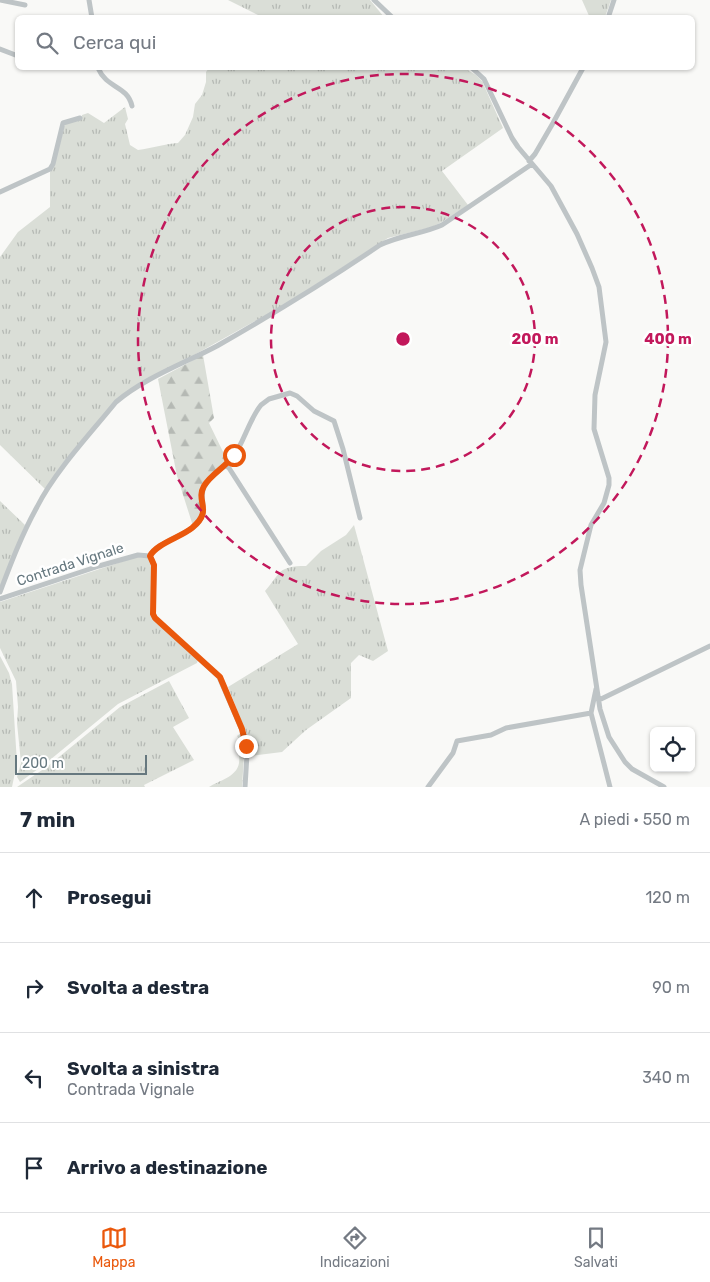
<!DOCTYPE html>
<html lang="it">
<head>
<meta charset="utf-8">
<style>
	body { margin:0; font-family:Rubik,sans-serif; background:#f2f2f3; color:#1f2937 }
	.controls { position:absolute; right:15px; bottom:15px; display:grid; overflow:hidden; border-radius:8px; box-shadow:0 1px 4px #0004 }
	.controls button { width:45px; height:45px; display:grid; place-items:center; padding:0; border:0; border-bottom:1px solid #e0e1e3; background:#fff; color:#1f2937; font:25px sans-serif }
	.scale { position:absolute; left:15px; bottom:12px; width:132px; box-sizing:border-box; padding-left:5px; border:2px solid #66787f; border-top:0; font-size:14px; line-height:18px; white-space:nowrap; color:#66787f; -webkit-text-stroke:4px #fff; paint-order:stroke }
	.stop { position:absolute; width:15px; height:15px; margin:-11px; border:4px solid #ea580c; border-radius:50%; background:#fff }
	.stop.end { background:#ea580c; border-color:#fff; box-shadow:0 1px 5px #0008 }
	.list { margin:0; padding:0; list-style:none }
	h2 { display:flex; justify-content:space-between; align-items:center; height:65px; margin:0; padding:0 20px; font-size:21px }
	h2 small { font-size:16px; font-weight:400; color:#747a83 }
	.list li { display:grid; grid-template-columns:32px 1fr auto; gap:15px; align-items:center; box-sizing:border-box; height:90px; padding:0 20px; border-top:1px solid #e0e1e3 }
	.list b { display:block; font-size:19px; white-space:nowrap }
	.list p { margin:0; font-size:16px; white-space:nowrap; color:#747a83 }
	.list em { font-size:16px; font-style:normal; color:#747a83 }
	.icon { flex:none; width:28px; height:28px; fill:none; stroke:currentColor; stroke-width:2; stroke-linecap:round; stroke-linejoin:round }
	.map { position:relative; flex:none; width:710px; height:787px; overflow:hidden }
	.search { position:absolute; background:#fff; box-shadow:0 1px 4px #0004; left:15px; right:15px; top:15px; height:55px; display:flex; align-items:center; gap:12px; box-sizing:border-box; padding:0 18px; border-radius:8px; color:#747a83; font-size:19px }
	.sheet { height:425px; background:#fff }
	nav { display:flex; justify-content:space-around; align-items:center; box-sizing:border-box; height:70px; border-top:1px solid #e0e1e3; background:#fff; font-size:14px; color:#747a83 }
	nav a { display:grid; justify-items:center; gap:2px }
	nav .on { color:#ea580c }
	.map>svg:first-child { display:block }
	.grass { fill:url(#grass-tufts) }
	.forest { fill:url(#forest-firs) }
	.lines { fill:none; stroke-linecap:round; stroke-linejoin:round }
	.minor { stroke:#bec4c6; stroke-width:5 }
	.route { stroke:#ea580c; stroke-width:6 }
	.ring { fill:none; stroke:#c2185b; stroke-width:2.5; stroke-dasharray:9 6 }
	.labels { text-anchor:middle; stroke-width:5; stroke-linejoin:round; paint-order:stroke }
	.street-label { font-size:14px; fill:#66787f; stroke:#fff }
	.centre { fill:#c2185b; stroke:#fff; stroke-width:2.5 }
	.ring-label { font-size:15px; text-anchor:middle; font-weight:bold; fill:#c2185b; stroke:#fff; stroke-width:5; stroke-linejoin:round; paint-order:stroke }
</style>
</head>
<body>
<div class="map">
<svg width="710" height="787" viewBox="0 0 710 787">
	<defs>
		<pattern id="grass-tufts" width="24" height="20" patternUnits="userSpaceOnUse" patternTransform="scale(1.25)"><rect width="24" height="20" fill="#daded7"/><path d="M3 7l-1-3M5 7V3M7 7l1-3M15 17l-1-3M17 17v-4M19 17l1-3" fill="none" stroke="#b5b9b4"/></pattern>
		<pattern id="forest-firs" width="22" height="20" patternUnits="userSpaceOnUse" patternTransform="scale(1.25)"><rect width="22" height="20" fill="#daded7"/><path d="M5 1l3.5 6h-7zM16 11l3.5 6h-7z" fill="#b5b9b4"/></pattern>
	</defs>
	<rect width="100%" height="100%" fill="#f9f9f7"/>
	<path class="grass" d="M228 0H370L384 17H260V16Z
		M582 0H611L605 17 590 18Z
		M209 68H464L476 75 482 81 503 128 442 171 468 205 442 222 432 227 388 238 284 305 124 394 45 489 0 445V257L18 232 50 207V172L54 165 65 124 82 118V115L88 113 104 123 125 107 128 119 125 124 130 145 138 150C152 148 164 144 178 143L185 135 193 117 195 104 202 95 206 82V72Z
		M0 501 25 525 0 587Z
		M354 525 388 651 373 661 359 655 351 663V698L306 730 282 752 249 756 248 737 228 687 298 644 265 591C281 573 277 566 306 566L321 551 346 535Z
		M136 557 149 558 153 566 150 611 151 616 198 660 197 663 118 704 45 764 20 782 17 777 21 763 17 723 18 707 16 681 0 648V602Z
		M0 656 9 673 12 684 17 763 12 787H0Z
		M169 681 189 718 173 727 194 760 144 785 145 787H17L48 766 120 707Z
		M241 733 244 756 242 787H209C218 781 237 777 239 763 240 757 238 747 239 739L237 736Z"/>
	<path class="forest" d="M203 355 214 418 209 423 227 460 201 485 200 497 203 512 193 526 177 476 158 379Z"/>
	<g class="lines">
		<path class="minor" d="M0 0 25 5
			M89 0 92 18
			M374 0 393 18
			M608 18 614 0
			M0 49 18 56
			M98 68C107 89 127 85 132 106
			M472 68 484 79 512 138 518 147 551 186 577 234 592 268 599 287 606 342 595 395 594 429 609 478V485L604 503 591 525 580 570 581 585 600 709 609 737 625 762 632 769 664 787
			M529 161 535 154 553 123 583 68
			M0 192 50 169 53 164 63 123 80 118
			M225 465 229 468 290 563
			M150 556C157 542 186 536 197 524 210 510 198 501 204 487 209 476 223 469 231 460 244 444 248 421 261 405L269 399 290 393 297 396 314 411 334 421 343 449 360 518
			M0 592C11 563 22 534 37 507 55 471 91 433 116 402 146 377 183 364 217 346 273 314 327 281 380 245 401 235 422 234 442 225L532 164
			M0 599 99 566 138 555 150 556 154 565 153 614 155 618 219 677 245 737 247 754 245 787
			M596 689 591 713 610 787
			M599 700 710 646
			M428 787 453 753 457 741 491 735 506 728 591 713"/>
	</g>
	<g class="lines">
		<path class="route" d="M234 455C227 466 211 474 204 486 195 502 214 510 192 528 181 537 156 544 150 556L154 565 153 614 155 618 220 677 242 729 246 746"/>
	</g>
	<g class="ring">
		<circle cx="403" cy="339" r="132"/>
		<circle cx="403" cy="339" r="265"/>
	</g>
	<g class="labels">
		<g class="street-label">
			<text transform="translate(70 564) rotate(-18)" y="5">Contrada Vignale</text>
		</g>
	</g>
	<circle cx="403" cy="339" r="8" class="centre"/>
	<g class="ring-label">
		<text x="535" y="344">200 m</text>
		<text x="668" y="344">400 m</text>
	</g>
</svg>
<div class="controls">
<button><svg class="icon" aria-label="locate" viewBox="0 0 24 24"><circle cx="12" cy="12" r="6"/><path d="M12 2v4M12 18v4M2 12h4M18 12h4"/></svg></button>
</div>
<div class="scale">200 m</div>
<div class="stop" style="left:234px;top:455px"></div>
<div class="stop end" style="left:246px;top:746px"></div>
<div class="search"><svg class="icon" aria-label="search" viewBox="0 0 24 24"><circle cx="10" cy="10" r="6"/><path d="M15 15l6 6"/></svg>Cerca qui</div>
</div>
<section class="sheet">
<h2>7 min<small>A piedi · 550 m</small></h2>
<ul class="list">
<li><svg class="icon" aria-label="ahead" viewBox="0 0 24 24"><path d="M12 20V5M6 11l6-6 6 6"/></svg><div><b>Prosegui</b></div><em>120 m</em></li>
<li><svg class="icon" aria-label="right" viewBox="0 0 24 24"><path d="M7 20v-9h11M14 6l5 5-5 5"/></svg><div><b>Svolta a destra</b></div><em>90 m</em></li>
<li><svg class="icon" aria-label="left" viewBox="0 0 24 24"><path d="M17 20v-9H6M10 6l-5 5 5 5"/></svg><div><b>Svolta a sinistra</b><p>Contrada Vignale</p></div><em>340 m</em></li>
<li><svg class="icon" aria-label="arrive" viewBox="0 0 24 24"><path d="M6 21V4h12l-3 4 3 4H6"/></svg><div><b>Arrivo a destinazione</b></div></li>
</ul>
</section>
<nav>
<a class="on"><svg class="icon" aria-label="map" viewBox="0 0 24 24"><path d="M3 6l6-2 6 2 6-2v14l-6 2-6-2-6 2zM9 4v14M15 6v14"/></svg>Mappa</a>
<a><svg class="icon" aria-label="directions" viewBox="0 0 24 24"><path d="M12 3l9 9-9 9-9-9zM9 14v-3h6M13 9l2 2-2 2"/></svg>Indicazioni</a>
<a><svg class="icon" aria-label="saved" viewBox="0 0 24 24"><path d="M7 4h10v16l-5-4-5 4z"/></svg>Salvati</a>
</nav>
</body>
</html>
